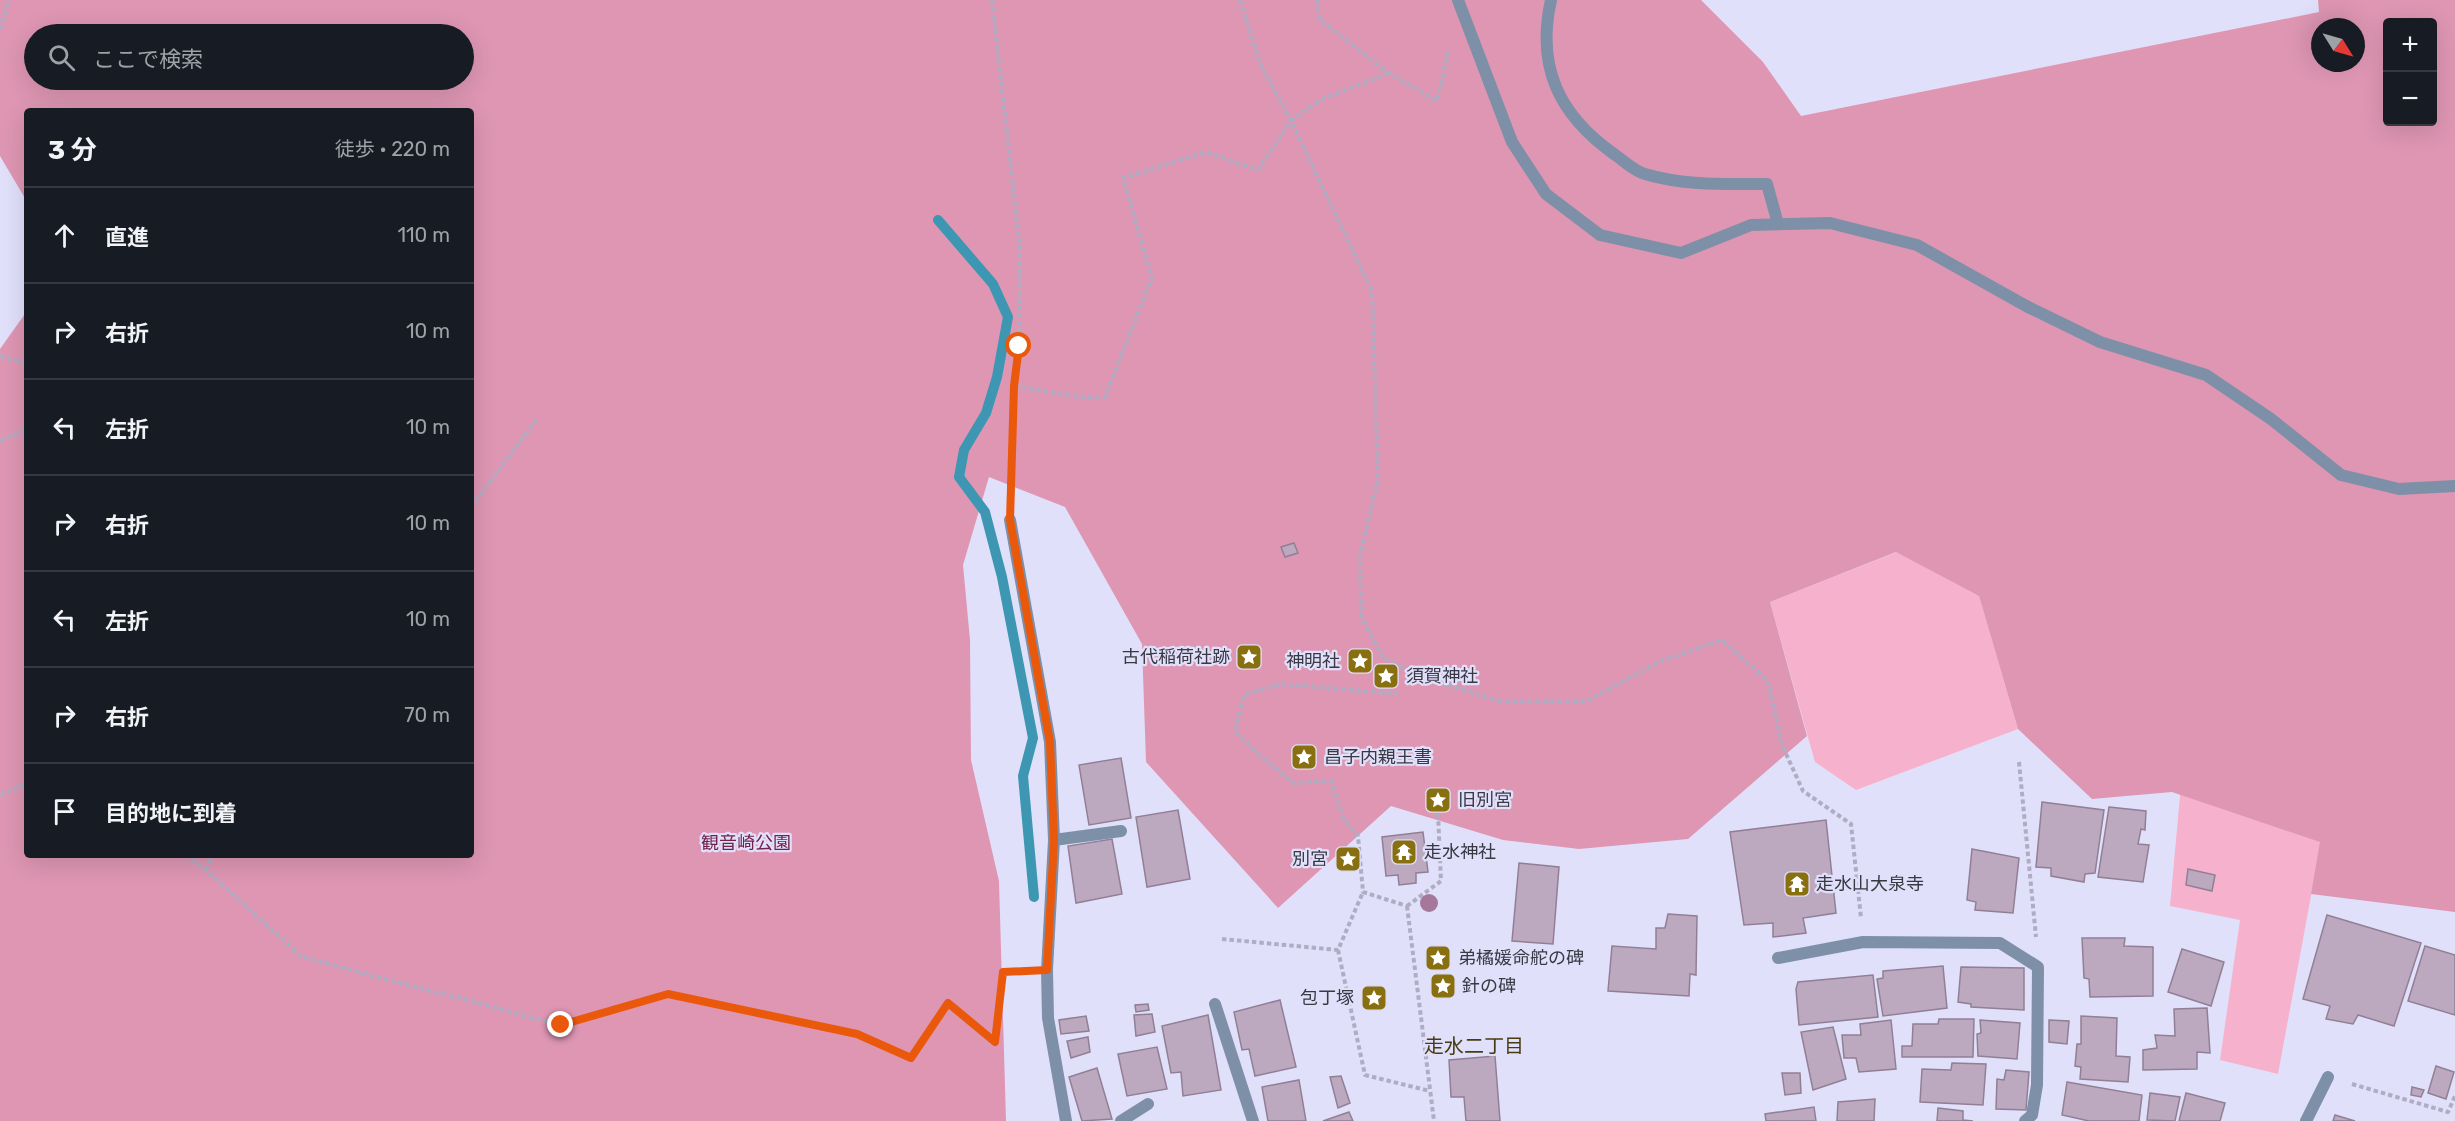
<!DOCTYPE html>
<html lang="ja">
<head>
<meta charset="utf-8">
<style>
	body { margin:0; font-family:Rubik,"Noto Sans JP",sans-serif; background:#20242c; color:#f1f3f6 }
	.controls { position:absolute; right:18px; top:18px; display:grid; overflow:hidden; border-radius:6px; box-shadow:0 6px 24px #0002 }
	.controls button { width:54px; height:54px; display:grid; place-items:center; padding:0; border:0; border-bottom:2px solid #363941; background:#171b24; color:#f1f3f6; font:30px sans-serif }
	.compass { position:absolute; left:2311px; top:18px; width:54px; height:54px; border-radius:50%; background:#171b24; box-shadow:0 6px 24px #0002; rotate:127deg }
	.stop { position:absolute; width:18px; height:18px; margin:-14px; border:4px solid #ea580c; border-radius:50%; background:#fff }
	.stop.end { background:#ea580c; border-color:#fff; box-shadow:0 2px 6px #0008 }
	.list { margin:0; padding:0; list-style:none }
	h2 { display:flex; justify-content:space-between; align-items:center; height:78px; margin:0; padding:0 24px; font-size:26px }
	h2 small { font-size:20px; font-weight:400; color:#9ea1a6 }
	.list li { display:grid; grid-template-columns:39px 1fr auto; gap:18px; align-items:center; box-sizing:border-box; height:96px; padding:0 24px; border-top:2px solid #363941 }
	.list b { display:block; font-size:22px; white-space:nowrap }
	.list em { font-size:20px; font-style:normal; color:#9ea1a6 }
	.icon { flex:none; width:33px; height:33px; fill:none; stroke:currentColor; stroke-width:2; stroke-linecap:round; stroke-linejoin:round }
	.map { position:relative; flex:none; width:2455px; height:1121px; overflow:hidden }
	.search { position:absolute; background:#171b24; box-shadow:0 6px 24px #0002; left:24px; top:24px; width:450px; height:66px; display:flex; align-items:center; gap:15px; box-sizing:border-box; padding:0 21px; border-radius:33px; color:#9ea1a6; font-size:22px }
	.panel { position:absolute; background:#171b24; box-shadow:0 6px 24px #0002; left:24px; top:108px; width:450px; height:750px; border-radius:6px }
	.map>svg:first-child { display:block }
	.green { fill:#f6b1cc }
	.forest { fill:#de96b3; fill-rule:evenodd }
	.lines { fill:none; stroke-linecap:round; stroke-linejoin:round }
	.stream { stroke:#3d96b2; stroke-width:10 }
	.building { fill:#bca9bf; stroke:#917f95; stroke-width:1.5 }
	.path { stroke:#aeadc3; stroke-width:4; stroke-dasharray:4.5 3; stroke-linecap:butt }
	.service { stroke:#7d90a8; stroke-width:12 }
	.minor { stroke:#7d90a8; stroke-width:12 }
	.tree { fill:#a5779a }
	.route { stroke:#ea580c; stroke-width:8 }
	.labels { text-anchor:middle; stroke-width:4.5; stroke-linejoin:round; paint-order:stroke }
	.poi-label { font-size:18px; fill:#393843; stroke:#e1e0fb; text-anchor:start }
	.park-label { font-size:18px; fill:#74214a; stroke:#e1e0fb }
	.neighbourhood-label { font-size:20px; fill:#483b12; stroke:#e1e0fb }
</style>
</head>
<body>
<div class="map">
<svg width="2455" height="1121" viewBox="0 0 2455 1121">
	<rect width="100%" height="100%" fill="#e1e0fb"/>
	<path class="green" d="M1897 552 1979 596 2018 729 1856 790 1815 762 1770 602Z
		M2181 785 2321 842 2278 1074 2220 1060 2240 920 2170 906Z"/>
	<path class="forest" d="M0 0H1701L1763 62 1801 116 2319 12 2318 0H2455V912L2311 894 2320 842 2172 792 2092 799 2018 729 1979 596 1896 552 1770 602 1807 736 1688 839 1579 849 1503 840 1391 806 1278 908 1146 762 1142 644 1065 507 989 477 963 565 970 640 971 760 999 881 1006 1121H0V349L27 311V855H471V111H27V211L26 200 0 156ZM2388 22H2432V122H2388ZM2320 27H2356V63H2320ZM34 34H464V80H34Z"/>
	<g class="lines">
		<path class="stream" d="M938 220 993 284 1008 317 997 377 986 413 964 450 959 477 985 512 1002 577 1033 738 1023 776 1034 897"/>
	</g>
	<path class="building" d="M1294 543 1298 553 1285 557 1281 547Z
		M1121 758 1131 818 1089 825 1079 765Z
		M2042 802 2104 810 2095 873 2085 874 2084 882 2051 876V868L2036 867Z
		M2109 807 2146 811 2145 830 2141 829 2138 844 2149 845 2143 882 2098 877Z
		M1178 810 1190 879 1147 887 1136 817Z
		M1826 820 1836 913 1803 918 1806 933 1773 937V923L1744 925 1730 832Z
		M1423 832 1428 872 1416 873V883L1399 885 1398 875 1386 876 1382 837Z
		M1112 839 1122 894 1076 903 1068 846Z
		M1972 849 2019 858 2013 913 1975 910 1976 902 1967 900Z
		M1519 863 1559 867 1553 944 1512 941Z
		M2188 869 2215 875 2212 891 2186 885Z
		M1668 914 1697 916 1696 975 1690 974 1689 996 1608 991 1612 946 1656 949V928H1665Z
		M2327 915 2421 943 2394 1026 2358 1015 2353 1024 2326 1019 2330 1006 2303 999Z
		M2082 938H2125L2124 946 2153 947V996L2090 997 2089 979 2084 978Z
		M2425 946 2455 955V1015L2408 1001Z
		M2182 949 2224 962 2211 1006 2168 992Z
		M1943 966 1947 1008 1883 1016 1877 979 1883 978V971Z
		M1961 967 2024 968V1010L1971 1007V1004L1958 1002Z
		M1873 975 1878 1017 1799 1025 1796 989 1798 982Z
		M1280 1000 1296 1067 1255 1076 1249 1049 1242 1050 1234 1012Z
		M1148 1004 1149 1010 1136 1012 1135 1005Z
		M2207 1008 2210 1053 2197 1052V1069L2143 1070V1050L2157 1048 2155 1035 2175 1036 2174 1009Z
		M1152 1014 1155 1032 1136 1036 1134 1015Z
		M1208 1015 1221 1090 1183 1096 1181 1072 1171 1073 1162 1026Z
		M1086 1016 1089 1031 1061 1034 1059 1020Z
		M2081 1016 2117 1018 2116 1056 2130 1057 2128 1082 2080 1079 2081 1067 2075 1066 2077 1044H2081Z
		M1939 1019H1974L1973 1057H1902V1046H1912L1913 1024H1938Z
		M1891 1020 1896 1069 1859 1072 1856 1058H1844L1842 1035H1861L1860 1024Z
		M1980 1020 2020 1023 2017 1059 1978 1056 1977 1034 1981 1033Z
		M2049 1020 2069 1021 2067 1044 2049 1042Z
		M1833 1027 1846 1079 1813 1090 1801 1032Z
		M1088 1037 1090 1052 1071 1058 1067 1041Z
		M1157 1047 1167 1089 1127 1096 1118 1054Z
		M1495 1056 1500 1121H1466L1464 1097H1451L1449 1060Z
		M1952 1063 1986 1064 1983 1105 1920 1102 1922 1069 1951 1070Z
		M2436 1066 2454 1072 2446 1099 2428 1093Z
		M1097 1068 1112 1119 1082 1121 1069 1077Z
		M2006 1070 2029 1072 2026 1110 1996 1109 1997 1079 2004 1080Z
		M1782 1073H1800L1801 1093 1785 1095Z
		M1341 1076 1350 1103 1338 1108 1330 1077Z
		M1299 1080 1306 1121H1268L1262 1087Z
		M2067 1082 2142 1095 2139 1121H2089L2062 1115Z
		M2412 1087 2424 1090 2421 1097 2411 1095Z
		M2150 1093 2180 1097 2175 1121 2147 1120Z
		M2186 1093 2225 1103 2220 1121H2179Z
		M1875 1099 1874 1121H1837L1838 1102Z
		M1814 1107 1816 1121H1766L1765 1114Z
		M1938 1108 1963 1111V1120L1973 1121H1937Z
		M1349 1112 1353 1121H1323Z
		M2335 1115 2355 1121H2333Z"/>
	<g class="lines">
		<path class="path" d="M992 0 1020 249 1019 346 1014 386 1011 495
			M1240 0 1260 63 1291 121 1372 291 1378 480 1360 555 1361 616 1383 658 1428 679 1503 702H1585L1661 661 1722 640 1768 681 1782 745 1803 791 1851 824 1861 918
			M1317 0 1319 19 1389 73 1437 101 1449 48
			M0 29 9 0
			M0 356 25 363 27 367
			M1014 386 1086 398 1105 397 1152 277 1123 178 1206 152 1258 170 1291 121 1320 100 1389 73
			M0 441 27 429
			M471 507 537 419
			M1398 694 1281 684 1244 695 1235 732 1260 756 1294 783 1331 781 1344 820 1358 836 1363 892 1407 906
			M2019 762 2036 937
			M0 795 23 785H27
			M185 855 206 870 302 957 561 1025 667 994 857 1033 911 1058 948 1003 995 1042 1003 972 1022 971
			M206 870 212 855
			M1407 906 1434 1121
			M1407 906 1441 881 1437 791
			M1222 939 1338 950 1363 892
			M1338 950 1365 1075 1430 1091
			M2352 1084 2448 1112 2455 1096"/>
		<path class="service" d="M1551 0C1536 67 1559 115 1614 154 1623 160 1634 171 1645 174 1685 186 1726 184 1767 184L1778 224
			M1215 1004 1253 1121"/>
		<path class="minor" d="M1458 0 1512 142 1546 194 1600 235 1681 253 1751 225 1830 223 1917 245 2028 307 2100 342 2206 375 2271 419 2341 475 2399 489 2455 486
			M1010 520 1050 742 1054 840 1047 970 1048 1018 1066 1121
			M1054 840 1121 831
			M1778 958 1863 942 2000 943 2038 967 2037 1085 2032 1115 2025 1121
			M1121 1121 1148 1104
			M2306 1121 2328 1077"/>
	</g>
	<circle class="tree" cx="1429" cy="903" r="9"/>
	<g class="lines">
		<path class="route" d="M561 1025 668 994 857 1034 911 1058 948 1003 995 1042 1003 972 1047 970 1054 840 1050 742 1010 520 1014 386 1019 346"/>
	</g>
	<defs>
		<g id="sight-square" transform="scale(1.35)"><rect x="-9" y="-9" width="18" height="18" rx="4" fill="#886f0f" stroke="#e1e0fb"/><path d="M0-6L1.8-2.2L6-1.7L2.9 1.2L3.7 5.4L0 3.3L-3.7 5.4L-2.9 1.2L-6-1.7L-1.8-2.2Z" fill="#fff"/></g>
		<g id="temple-square" transform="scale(1.35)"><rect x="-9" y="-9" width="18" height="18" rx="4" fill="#886f0f" stroke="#e1e0fb"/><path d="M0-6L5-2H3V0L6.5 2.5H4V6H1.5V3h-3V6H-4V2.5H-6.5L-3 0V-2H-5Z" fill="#fff"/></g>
	</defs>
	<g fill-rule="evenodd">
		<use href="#sight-square" x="1249" y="657"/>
		<use href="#sight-square" x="1360" y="661"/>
		<use href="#sight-square" x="1386" y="676"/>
		<use href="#sight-square" x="1304" y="757"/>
		<use href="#sight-square" x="1438" y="800"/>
		<use href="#temple-square" x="1404" y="852"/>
		<use href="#sight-square" x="1348" y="859"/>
		<use href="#temple-square" x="1797" y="884"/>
		<use href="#sight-square" x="1438" y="958"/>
		<use href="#sight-square" x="1443" y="986"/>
		<use href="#sight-square" x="1374" y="998"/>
	</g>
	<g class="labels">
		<g class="poi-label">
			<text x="1230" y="663" text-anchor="end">古代稲荷社跡</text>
			<text x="1340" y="667" text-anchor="end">神明社</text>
			<text x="1406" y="682">須賀神社</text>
			<text x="1324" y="763">昌子内親王書</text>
			<text x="1458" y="806">旧別宮</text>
			<text x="1424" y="858">走水神社</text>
			<text x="1328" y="865" text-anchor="end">別宮</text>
			<text x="1816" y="890">走水山大泉寺</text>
			<text x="1458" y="964">弟橘媛命舵の碑</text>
			<text x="1462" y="992">針の碑</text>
			<text x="1354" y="1004" text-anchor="end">包丁塚</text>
		</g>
		<g class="park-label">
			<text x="746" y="849">観音崎公園</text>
		</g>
		<g class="neighbourhood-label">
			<text x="1474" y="1053">走水二丁目</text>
		</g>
	</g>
</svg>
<div class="controls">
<button>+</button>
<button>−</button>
</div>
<svg class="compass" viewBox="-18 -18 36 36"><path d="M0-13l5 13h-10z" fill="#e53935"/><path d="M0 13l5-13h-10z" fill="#9ea1a6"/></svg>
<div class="stop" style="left:1019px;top:346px"></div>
<div class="stop end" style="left:561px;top:1025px"></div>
<div class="search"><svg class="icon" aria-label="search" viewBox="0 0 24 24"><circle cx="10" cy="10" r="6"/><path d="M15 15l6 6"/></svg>ここで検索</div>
<section class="panel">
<h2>3 分<small>徒歩 · 220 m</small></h2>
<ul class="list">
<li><svg class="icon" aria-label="ahead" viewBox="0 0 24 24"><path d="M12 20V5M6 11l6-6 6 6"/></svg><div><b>直進</b></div><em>110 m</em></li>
<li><svg class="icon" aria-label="right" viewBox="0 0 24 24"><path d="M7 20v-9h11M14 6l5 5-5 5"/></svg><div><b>右折</b></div><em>10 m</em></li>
<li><svg class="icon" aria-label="left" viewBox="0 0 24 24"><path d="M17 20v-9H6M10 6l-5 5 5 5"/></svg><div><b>左折</b></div><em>10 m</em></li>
<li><svg class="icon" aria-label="right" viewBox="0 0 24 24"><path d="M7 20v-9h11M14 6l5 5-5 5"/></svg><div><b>右折</b></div><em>10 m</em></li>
<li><svg class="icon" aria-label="left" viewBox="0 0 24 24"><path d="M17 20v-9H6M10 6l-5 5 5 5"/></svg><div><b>左折</b></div><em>10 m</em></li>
<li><svg class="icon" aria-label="right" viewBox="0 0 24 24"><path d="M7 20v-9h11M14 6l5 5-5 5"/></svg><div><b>右折</b></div><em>70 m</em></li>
<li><svg class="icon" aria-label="arrive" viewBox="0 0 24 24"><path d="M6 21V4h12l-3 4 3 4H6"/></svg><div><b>目的地に到着</b></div></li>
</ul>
</section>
</div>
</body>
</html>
